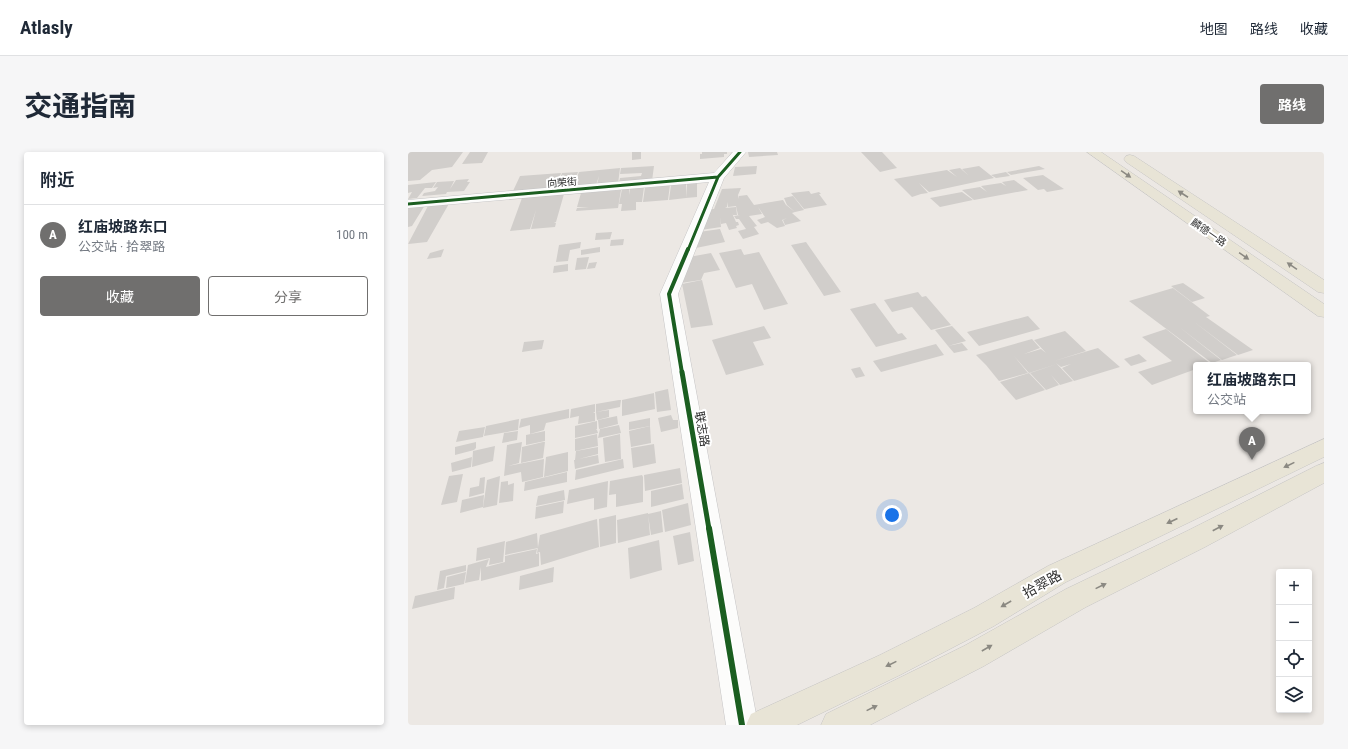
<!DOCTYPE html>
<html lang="zh">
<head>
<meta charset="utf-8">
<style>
	body { margin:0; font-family:"Roboto Condensed","Noto Sans SC",sans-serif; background:#f6f6f7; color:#1f2937 }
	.controls { position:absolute; right:12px; bottom:12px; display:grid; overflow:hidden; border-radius:4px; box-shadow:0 2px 6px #0003 }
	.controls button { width:36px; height:36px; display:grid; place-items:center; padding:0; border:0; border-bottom:1px solid #e0e1e3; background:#fff; color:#1f2937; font:20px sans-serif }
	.you { position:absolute; left:484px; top:363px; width:14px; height:14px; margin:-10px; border:3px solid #fff; border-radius:50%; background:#1a73e8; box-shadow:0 0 0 6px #1a73e833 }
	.badge { display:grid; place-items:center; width:26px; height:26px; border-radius:50%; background:#706f6e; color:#fff; font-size:13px; font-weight:700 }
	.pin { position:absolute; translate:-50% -33px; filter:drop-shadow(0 1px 2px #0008) }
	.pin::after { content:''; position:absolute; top:21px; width:14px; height:12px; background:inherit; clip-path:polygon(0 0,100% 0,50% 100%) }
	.popup { position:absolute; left:785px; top:210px; width:118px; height:52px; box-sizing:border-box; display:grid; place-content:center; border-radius:4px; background:#fff; filter:drop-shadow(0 1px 3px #0005); font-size:13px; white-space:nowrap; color:#747a83 }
	.popup b { font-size:15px; color:#1f2937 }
	.popup::after { content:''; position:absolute; left:50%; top:100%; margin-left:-8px; border:8px solid transparent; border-top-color:#fff }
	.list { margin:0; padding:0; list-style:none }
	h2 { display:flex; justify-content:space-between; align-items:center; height:52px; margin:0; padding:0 16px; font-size:17px }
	h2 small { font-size:13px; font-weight:400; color:#747a83 }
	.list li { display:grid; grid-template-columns:26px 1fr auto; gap:12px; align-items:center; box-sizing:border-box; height:60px; padding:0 16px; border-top:1px solid #e0e1e3 }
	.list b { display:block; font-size:15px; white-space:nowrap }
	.list p { margin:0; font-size:13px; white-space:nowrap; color:#747a83 }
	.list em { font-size:13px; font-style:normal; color:#747a83 }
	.actions { display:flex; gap:8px; padding:12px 16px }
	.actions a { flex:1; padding:9px 0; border:1px solid #706f6e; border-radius:4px; text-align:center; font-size:14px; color:#706f6e }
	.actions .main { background:#706f6e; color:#fff }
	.icon { flex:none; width:22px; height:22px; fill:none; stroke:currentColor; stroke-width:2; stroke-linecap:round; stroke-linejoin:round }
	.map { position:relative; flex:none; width:916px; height:573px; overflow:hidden; border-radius:4px }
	header { display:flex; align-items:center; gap:24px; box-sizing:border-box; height:56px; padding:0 20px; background:#fff; border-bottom:1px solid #e0e1e3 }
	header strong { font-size:19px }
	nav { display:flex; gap:22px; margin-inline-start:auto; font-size:14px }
	.intro { display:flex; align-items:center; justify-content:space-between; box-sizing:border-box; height:96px; padding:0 24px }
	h1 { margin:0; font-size:28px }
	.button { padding:10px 18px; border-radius:4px; background:#706f6e; color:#fff; font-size:14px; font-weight:700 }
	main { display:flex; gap:24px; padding:0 24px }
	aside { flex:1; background:#fff; border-radius:4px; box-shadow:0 2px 6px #0003 }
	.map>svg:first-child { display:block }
	.building { fill:#d1cecb }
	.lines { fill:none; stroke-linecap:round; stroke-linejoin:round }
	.minor-casing { stroke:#c5c4c5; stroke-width:1 }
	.major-casing { stroke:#c6c5c4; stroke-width:1 }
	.minor { fill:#fcfcfb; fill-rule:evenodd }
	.major { fill:#e8e4d6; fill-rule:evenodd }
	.cycleway-far3-casing { stroke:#fff; stroke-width:4.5 }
	.cycleway-far2-casing { stroke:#fff; stroke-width:6 }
	.cycleway-far1-casing { stroke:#fff; stroke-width:8 }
	.cycleway-casing { stroke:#fff; stroke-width:9 }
	.cycleway-far3 { stroke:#1b5e20; stroke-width:3 }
	.cycleway-far2 { stroke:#1b5e20; stroke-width:4 }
	.cycleway-far1 { stroke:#1b5e20; stroke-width:5 }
	.cycleway { stroke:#1b5e20; stroke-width:6 }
	.oneway { fill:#8b8982 }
	.labels { text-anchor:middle; stroke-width:4; stroke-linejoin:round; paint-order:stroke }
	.far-street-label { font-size:10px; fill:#2e2e2e; stroke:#fff }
	.street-label { font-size:12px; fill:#2e2e2e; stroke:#fff }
	.near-street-label { font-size:14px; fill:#2e2e2e; stroke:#fff }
</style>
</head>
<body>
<header>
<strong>Atlasly</strong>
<nav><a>地图</a><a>路线</a><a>收藏</a></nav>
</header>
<div class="intro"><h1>交通指南</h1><a class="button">路线</a></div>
<main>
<aside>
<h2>附近<small></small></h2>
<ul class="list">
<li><span class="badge">A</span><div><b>红庙坡路东口</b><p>公交站 · 拾翠路</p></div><em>100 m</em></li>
</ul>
<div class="actions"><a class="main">收藏</a><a>分享</a></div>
</aside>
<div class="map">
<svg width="916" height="573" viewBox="0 0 916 573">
	<rect width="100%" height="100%" fill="#ece8e4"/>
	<path class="building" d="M0 0H55L44 15 24 18 12 28 0 29Z
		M62 0H80L74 11 54 12Z
		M224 0H233V7L224 8Z
		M294 0H319V2H316V5L292 7V2H294Z
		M340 0H369L370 3 341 5Z
		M453 0H474L489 16 472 20Z
		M246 14 244 29 211 31 212 26 233 24 234 21 212 22 213 16Z
		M349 14 348 22 325 24 327 15Z
		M571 14 586 26 521 40 511 31 520 41 513 42 507 36 513 42 504 45 486 27 539 18 549 25 541 18 552 16 561 24 554 17Z
		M631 14 637 17 603 23 599 20Z
		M212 16 210 32 189 33 191 24 188 33 165 35 171 20Z
		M170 20 164 35 149 36 154 21Z
		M598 20 602 24 588 26 583 23Z
		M153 21 148 36 105 39 112 24Z
		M635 23 656 37 639 40 636 37 630 38 615 26Z
		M61 27 59 30H62L56 39 39 40 38 42 14 44 16 41 27 39 30 35 25 36 29 30 46 29 42 37 48 28Z
		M606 28 620 38 566 48 554 38 572 35 579 40 573 34 593 31 598 34 594 30Z
		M28 30 24 36H17L9 46 0 47 4 40 0 41V33Z
		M289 31V45L278 46 279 32Z
		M278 32V46L261 48 263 33Z
		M262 33 260 48 235 50 237 35Z
		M236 35 234 50H228V58L213 59 214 52H211L214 37H221V43L222 36Z
		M333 36 330 43 331 47V44L339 43 346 53 375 48 378 53 387 60 384 61 393 69 377 73 375 68 379 66 374 68 377 74 369 76 360 70 353 72 349 68 357 65 350 55 354 62 341 64 349 74 346 75 351 82 335 87 330 79 338 77 331 67H328L326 64 332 63H330L328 54 320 55V50L319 55 317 56 328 55 329 63H325L324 61 328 70H330L331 73 328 74 329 76 321 78 318 71 313 72 312 65 313 75 293 78 296 71 299 70V66L304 57H306L314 37Z
		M213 38 210 56 168 59 169 56 181 55H176L178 48 176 55H169L173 41Z
		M401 39 403 42 411 40 413 42H411L419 53 396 57 383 41Z
		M554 40 565 48 532 55 522 46Z
		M156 42 148 70 146 71H148L147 75 123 77 128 58 122 77 102 79 114 46Z
		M385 44 396 58 387 60 379 53 376 46Z
		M42 50 19 90 0 92 21 52Z
		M17 53 4 74 0 75V54Z
		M312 77 317 90 288 96 291 80Z
		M204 80 202 87 187 88 188 81Z
		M216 87 215 93 202 94 203 88Z
		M173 90 172 96 162 98 160 109 148 110 151 93Z
		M398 90 433 140 416 144 383 93Z
		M192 95V100L173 103V98Z
		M36 97 33 105 19 107 22 101Z
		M333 97 336 103 351 100 380 152 356 158 344 132 328 136 311 101Z
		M303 101 312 118 296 121 293 128 273 131 281 105Z
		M181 105 178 117 167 118 169 106Z
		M189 110 187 116 179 117 181 111Z
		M160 112V119L145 121 146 114Z
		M294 128 305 173 283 176 274 132Z
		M775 131 797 146 784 150 763 134Z
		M765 136 802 164 798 165 845 198 830 203 785 169 829 203 814 208 770 174 813 208 804 211 721 149Z
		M510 140 514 145 518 144 543 173 523 178 504 155 484 160 476 148Z
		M467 151 490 182 494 181 499 187 468 195 442 157Z
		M620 164 632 177 571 194 559 180Z
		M356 174 363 186 345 190 356 213 318 223 304 188Z
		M544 174 558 189 540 194 527 178Z
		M758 177 803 212 788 213V217L744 233 730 220 764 209 734 185Z
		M657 179 678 199 646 209 690 196 712 215 666 229 654 216 663 212 653 215 648 211 649 212 621 221 606 204 620 221 591 229 578 213 600 206 578 213 568 203 624 187 632 196 616 202 633 197 638 201 626 188Z
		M136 188 134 197 114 200 116 190Z
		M554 191 560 198 546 201 540 194Z
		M528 192 536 203 473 220 465 209Z
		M731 202 739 209 723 214 716 207Z
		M649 212 665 229 652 233 643 223 651 233 638 238 622 221Z
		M452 215 457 224 448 226 443 217Z
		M621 221 637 238 608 248 592 230Z
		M260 237 263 258 249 260 247 240Z
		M246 241 247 257 214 264V248Z
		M211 248H213L212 255 188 260V252Z
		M187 252V260L185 261H187V269L170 272 171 264 162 266 163 257Z
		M161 257V266L138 271 136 278 122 282V273L111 276 113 267Z
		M201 258V265L189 268 188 260Z
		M263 263 265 268H270V276L253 280 250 266Z
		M209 264 210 272 191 277 190 268Z
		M242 266V274L221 278V270Z
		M111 267 110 278 76 284 78 274Z
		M189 269V277H188L189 278 190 281 167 286V274Z
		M211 273 213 281 190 286 192 277Z
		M242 274 243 291 223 295 221 279Z
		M77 275 75 285 48 290 51 279Z
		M110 279 109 288 94 291 96 281Z
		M137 279V289L118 293V283Z
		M189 282 190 294 167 299V287Z
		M212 282 213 307 197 310 195 286Z
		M68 290V296L66 298 47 303V295Z
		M114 290 111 311 100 314 136 307 135 325 114 330 113 320 96 324 99 293Z
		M135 290H137L135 306 113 311 114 295Z
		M246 292 248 311 225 316 223 296Z
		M87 294 85 309 64 315 65 299Z
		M190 295V302L167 308 168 299Z
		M160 300V319L136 325 138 305Z
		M190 303 191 311 167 317 166 308Z
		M64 305 63 315 44 320 43 311Z
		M215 307 216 316 167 328 168 318Z
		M272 316 274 331 237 339 236 323Z
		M159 320V330L116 339 117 330Z
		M55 322 49 350 33 353 41 324Z
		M234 323 235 325V350L208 355V342L201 343 202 329Z
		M92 324 89 353 75 356 79 328Z
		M77 325 76 341 61 345 62 336 71 334 72 326Z
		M100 329V333L106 331 105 349 91 351 93 330Z
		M200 329 199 355 186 358V346L159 352 161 338Z
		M274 332 276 347 243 355V339Z
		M156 338 157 348 128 354 130 344Z
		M76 343 75 355 52 361 54 348Z
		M156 349 155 361 127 367 128 355Z
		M280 351 283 373 257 380 254 358Z
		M253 359 255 380 243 383 240 362Z
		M240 361 242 383 210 391 209 368Z
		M208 363V391L192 395 191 367Z
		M189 367 191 395 133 413 132 400 129 401 132 383Z
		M282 380 286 409 270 413 265 384Z
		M129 381 130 396 97 403 98 390Z
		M251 388 254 418 222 427 220 396Z
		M97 389 95 410 81 413 82 406 68 409 69 396Z
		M129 397 128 402 131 401V414L73 429V415L71 428 57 431 60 413 81 407 78 415 97 410V404Z
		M58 413V419L38 424 36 436 29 438 32 419Z
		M146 415 145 430 111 438 112 424Z
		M58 420 56 432 38 436 39 425Z
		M47 435 46 447 4 457 7 444Z"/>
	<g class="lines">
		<g class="minor-casing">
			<path id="minor" d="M325 0H338L316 26 270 142 350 573H318L252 142 301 30 0 56V48L306 21Z"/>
		</g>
		<g class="major-casing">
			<path id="major" d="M679 0H693L916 152V165L910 164Z
				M722 3 726 4 916 128V141L910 140 718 10 716 7 718 4Z
				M916 287V305L658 430 586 474 492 523 389 573H338L343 562 472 503 566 456 640 414Z
				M916 311V331L797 395 678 455 576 514 462 573H413L418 562 556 494 658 437 779 379 908 314Z"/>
		</g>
		<use href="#minor" class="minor"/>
		<use href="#major" class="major"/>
		<g class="cycleway-far3-casing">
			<path id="cycleway-far3" d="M0 52 310 25
				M280 98 310 25 332 0"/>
		</g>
		<g class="cycleway-far2-casing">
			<path id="cycleway-far2" d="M274 221 261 142 280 97"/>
		</g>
		<g class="cycleway-far1-casing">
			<path id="cycleway-far1" d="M274 220 301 377"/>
		</g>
		<g class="cycleway-casing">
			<path id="cycleway" d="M301 376 334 573"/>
		</g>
		<use href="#cycleway-far3" class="cycleway-far3"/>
		<use href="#cycleway-far2" class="cycleway-far2"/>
		<use href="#cycleway-far1" class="cycleway-far1"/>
		<use href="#cycleway" class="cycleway"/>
	</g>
	<defs><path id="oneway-solid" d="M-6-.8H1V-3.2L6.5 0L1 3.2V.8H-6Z"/></defs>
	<g class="oneway">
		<use href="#oneway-solid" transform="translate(718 22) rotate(35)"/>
		<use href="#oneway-solid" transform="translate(775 42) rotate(-147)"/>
		<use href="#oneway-solid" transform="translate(836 104) rotate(35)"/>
		<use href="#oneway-solid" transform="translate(884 114) rotate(-146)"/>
		<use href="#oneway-solid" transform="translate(881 313) rotate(154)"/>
		<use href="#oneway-solid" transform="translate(764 369) rotate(155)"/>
		<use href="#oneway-solid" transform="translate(810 376) rotate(-28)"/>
		<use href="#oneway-solid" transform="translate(693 434) rotate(-26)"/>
		<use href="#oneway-solid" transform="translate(598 452) rotate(150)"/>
		<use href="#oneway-solid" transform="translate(579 496) rotate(-30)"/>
		<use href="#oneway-solid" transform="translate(483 512) rotate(154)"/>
		<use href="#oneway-solid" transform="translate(464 556) rotate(-26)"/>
	</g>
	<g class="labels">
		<g class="far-street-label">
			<text transform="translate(154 30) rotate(-5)" y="4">向荣街</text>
			<text transform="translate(801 80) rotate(35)" y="4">麟德一路</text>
		</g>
		<g class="street-label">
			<text transform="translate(294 277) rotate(80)" y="4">联志路</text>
		</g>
		<g class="near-street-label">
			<text transform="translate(634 432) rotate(-29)" y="5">拾翠路</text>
		</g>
	</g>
</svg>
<div class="controls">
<button>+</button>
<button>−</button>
<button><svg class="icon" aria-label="locate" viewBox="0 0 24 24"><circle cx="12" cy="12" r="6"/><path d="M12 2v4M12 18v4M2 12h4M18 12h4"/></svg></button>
<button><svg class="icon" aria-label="layers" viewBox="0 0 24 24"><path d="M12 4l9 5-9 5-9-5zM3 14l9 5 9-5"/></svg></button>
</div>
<div class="you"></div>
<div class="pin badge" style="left:844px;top:308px">A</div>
<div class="popup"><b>红庙坡路东口</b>公交站</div>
</div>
</main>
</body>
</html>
